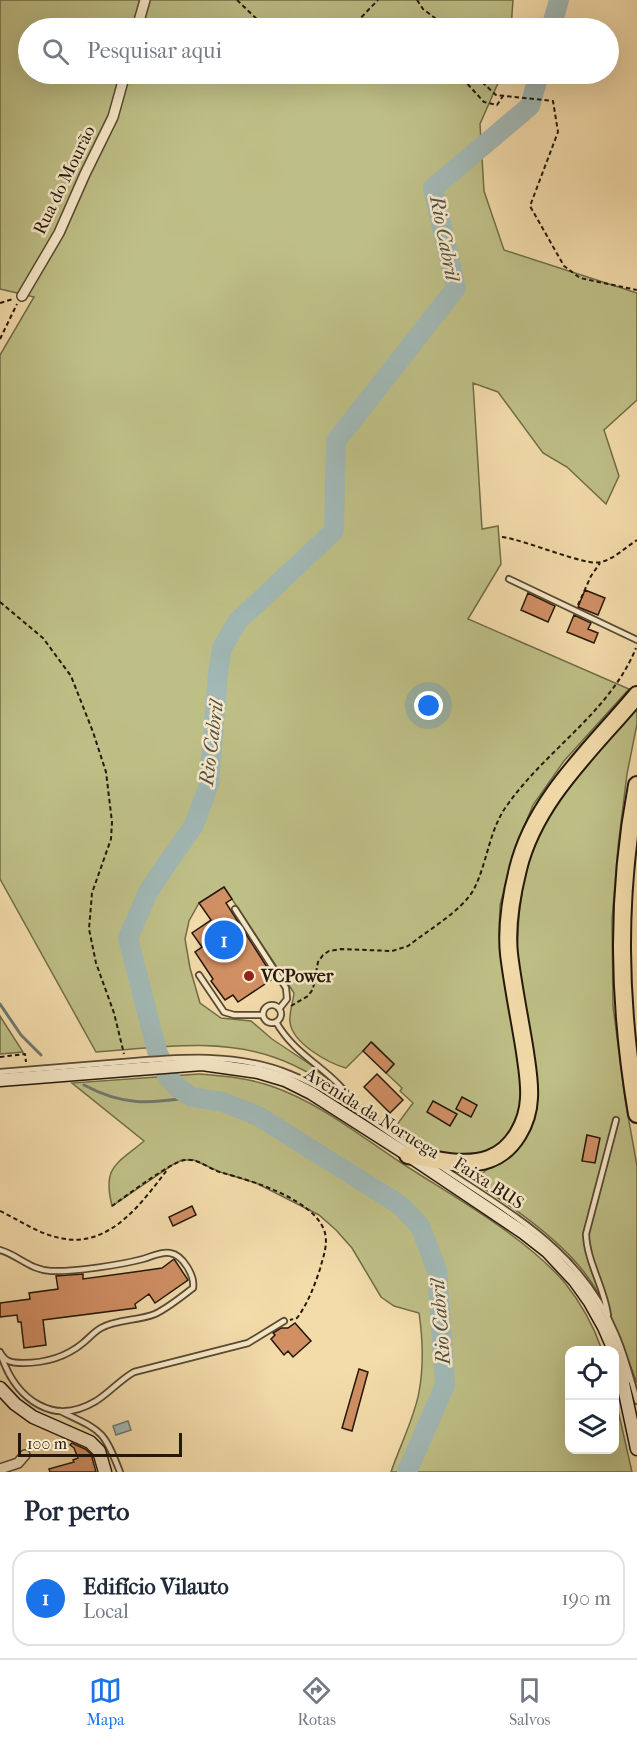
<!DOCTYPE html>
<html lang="pt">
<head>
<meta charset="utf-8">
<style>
	body { margin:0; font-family:"IM FELL French Canon",serif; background:#f6f6f7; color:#1f2937 }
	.controls { position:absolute; right:18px; bottom:18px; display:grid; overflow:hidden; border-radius:12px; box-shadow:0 6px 24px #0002 }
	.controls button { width:54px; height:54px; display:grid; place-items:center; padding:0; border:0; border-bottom:2px solid #e0e1e3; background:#fff; color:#1f2937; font:30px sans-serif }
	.scale { position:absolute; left:18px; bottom:15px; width:164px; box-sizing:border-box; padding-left:6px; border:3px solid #23180b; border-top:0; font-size:16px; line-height:21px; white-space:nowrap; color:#23180b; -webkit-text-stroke:4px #f7e8c8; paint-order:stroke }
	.you { position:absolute; left:429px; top:706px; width:21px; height:21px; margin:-15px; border:4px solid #fff; border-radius:50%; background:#1a73e8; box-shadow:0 0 0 9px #1a73e833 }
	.badge { display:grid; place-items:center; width:39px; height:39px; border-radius:50%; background:#1a73e8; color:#fff; font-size:20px; font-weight:700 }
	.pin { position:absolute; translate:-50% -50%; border:3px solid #fff; box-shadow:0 2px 6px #0006 }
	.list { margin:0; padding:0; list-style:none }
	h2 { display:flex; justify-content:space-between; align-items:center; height:78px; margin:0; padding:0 24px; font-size:26px }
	h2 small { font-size:20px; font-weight:400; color:#747a83 }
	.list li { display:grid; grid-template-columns:39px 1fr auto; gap:18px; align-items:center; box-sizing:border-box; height:96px; margin:0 12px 12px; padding:0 12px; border:2px solid #e0e1e3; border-radius:18px }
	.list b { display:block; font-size:22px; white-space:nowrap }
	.list p { margin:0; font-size:20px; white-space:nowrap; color:#747a83 }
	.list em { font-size:20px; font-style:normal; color:#747a83 }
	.icon { flex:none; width:33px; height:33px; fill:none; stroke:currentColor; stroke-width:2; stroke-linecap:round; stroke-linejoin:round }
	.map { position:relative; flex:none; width:637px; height:1472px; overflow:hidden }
	.search { position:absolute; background:#fff; box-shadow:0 6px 24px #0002; left:18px; right:18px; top:18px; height:66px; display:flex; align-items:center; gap:15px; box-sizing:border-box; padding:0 21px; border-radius:33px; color:#747a83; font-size:22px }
	.sheet { height:186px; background:#fff }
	nav { display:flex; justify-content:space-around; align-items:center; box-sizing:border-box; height:84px; border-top:2px solid #e0e1e3; background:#fff; font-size:16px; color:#747a83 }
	nav a { display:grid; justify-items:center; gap:3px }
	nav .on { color:#1a73e8 }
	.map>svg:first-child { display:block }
	.green { fill:#bebf86; stroke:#706c48; stroke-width:1.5 }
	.water { fill:#a1b8b5; stroke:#6f7871; stroke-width:1.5 }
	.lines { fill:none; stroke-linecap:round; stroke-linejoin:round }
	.stream { stroke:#6f7871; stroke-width:3 }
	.river { stroke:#a1b8b5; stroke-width:20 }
	.building { fill:#d18f64; stroke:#23180b; stroke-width:1.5 }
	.lane-casing { stroke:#574933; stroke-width:8 }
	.street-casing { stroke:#574933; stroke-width:12 }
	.secondary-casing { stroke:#23180b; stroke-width:15 }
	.highway-casing { stroke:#23180b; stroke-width:20 }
	.path { stroke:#23180b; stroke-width:2; stroke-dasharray:4.5 3; stroke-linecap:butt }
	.lane { stroke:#f7e8c8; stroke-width:4.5 }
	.street { stroke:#f7e8c8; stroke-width:9 }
	.secondary { stroke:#f7e8c8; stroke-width:12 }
	.highway { stroke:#f3dbaa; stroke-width:16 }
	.poi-dot { fill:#8f2418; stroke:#f7e8c8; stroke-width:2 }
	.labels { text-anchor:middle; stroke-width:5; stroke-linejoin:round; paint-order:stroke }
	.street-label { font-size:18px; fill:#23180b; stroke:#f7e8c8 }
	.poi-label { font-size:18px; font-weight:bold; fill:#23180b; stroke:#f7e8c8; text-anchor:start }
	.water-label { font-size:20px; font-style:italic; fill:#4f5046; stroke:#f7e8c8 }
</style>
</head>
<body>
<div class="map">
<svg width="637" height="1472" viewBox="0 0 637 1472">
	<rect width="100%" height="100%" fill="#f3dbaa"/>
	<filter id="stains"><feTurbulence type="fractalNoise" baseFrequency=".00333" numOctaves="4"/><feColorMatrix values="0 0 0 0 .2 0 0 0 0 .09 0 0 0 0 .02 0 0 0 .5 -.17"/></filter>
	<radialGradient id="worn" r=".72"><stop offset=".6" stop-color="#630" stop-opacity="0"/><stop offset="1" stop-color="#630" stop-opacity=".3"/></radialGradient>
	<path class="green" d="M0 0H513L511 28H28V74H502L480 124 484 191 504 250 637 293V400L604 430 619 476 606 504 567 467 543 453 498 392 473 383 482 529 498 526 501 564 468 619 629 689 564 761 533 805 515 848 500 905 499 934 522 1090C518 1139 493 1163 442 1153 435 1152 426 1152 420 1149 410 1145 401 1136 393 1130L413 1103 400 1091 402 1088 386 1073 394 1064 372 1042 346 1068C328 1063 292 1043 290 1022 289 1013 293 1002 294 993L224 887 199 903 189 921 185 939 190 968 200 1003 221 1018 251 1021 272 1039 311 1065 349 1098C326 1083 302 1067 276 1058 218 1037 155 1048 96 1052L0 879V355L34 297 0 289Z
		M637 706V724L627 774 618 847 612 920 613 1006 625 1099 637 1166V1383C622 1345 609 1304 584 1272 557 1237 511 1206 474 1182L485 1171 510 1154 524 1134 523 1012 517 951 519 915 525 871 537 835 564 789Z
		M0 1016 23 1052 0 1054Z
		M199 1074C223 1076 248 1078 271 1086 318 1102 359 1135 400 1162 452 1196 525 1236 565 1283 581 1303 594 1327 602 1350H570V1450H614L615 1397 632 1472H391C399 1448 415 1416 419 1392 424 1365 423 1340 419 1313L394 1306 381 1297 352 1248 336 1230 319 1215 256 1183 220 1172 194 1160H182L174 1164 112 1206C102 1166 117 1164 144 1141L72 1083Z"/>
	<path class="water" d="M128 1421 131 1430 116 1435 113 1426Z"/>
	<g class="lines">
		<path class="stream" d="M0 1004 21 1035 41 1055
			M84 1085C123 1106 149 1104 192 1097"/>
		<path class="river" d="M551 28 559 0
			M407 1472 445 1385 437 1270 420 1226 400 1205 258 1116 223 1102 192 1097 178 1088 168 1077 157 1051 128 938 149 890 194 825 209 785 218 673 222 648 238 621 334 531 336 441 456 288 433 188 530 106 539 74"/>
	</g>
	<path class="building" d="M585 590 605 598 598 615 578 607Z
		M528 593 555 606 548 622 521 610Z
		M574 615 591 623 588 629 598 633 594 643 567 632Z
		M224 887 232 899 226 903 274 978 238 1002 233 995 225 1000 211 981 213 979 195 952 202 947 192 933 211 920 199 903Z
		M371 1042 394 1064 386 1073 363 1051Z
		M377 1074 403 1100 390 1113 364 1087Z
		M462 1097 477 1105 471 1117 456 1109Z
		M433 1101 457 1114 450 1126 427 1112Z
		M587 1135 600 1138 595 1163 582 1161Z
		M192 1206 196 1215 173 1226 169 1217Z
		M174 1259 188 1280 155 1303 149 1294 135 1304 136 1308 43 1320 46 1345 24 1348 21 1322H18L17 1315 0 1317V1303L30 1299 29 1293 58 1289 56 1276 83 1274V1279L134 1272 162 1268Z
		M295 1323 311 1341 293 1357 288 1351 284 1355 271 1339 275 1335 273 1333 281 1328H288Z
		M359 1369 368 1372 352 1431 342 1428Z
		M72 1443 85 1449 91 1454 96 1472H50L49 1469 74 1462 73 1460 78 1458 74 1448 70 1445Z"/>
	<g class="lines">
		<g class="lane-casing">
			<path id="lane" d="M509 579 637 640
				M235 909 286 988 287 999 279 1009
				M199 975 224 1012 234 1015H263
				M263 1014a9 9 0 1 1 18 0a9 9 0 1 1-18 0Z
				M276 1022C299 1062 338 1070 359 1113
				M0 1072C41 1069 82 1065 123 1062 180 1057 236 1052 290 1074 334 1091 375 1124 415 1150
				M440 1166C513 1216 580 1249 616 1335 625 1356 631 1379 637 1401
				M0 1250C18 1255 30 1270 51 1271 74 1272 120 1265 143 1259 151 1257 161 1251 170 1253 183 1255 195 1276 193 1288 181 1297 168 1308 155 1314 138 1321 117 1319 101 1328 94 1332 89 1338 83 1343 66 1357 44 1363 23 1363 12 1363 5 1362 0 1352
				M608 1315C604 1287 587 1262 586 1234L616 1120
				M2 1358C17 1399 53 1427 96 1401 110 1392 120 1380 134 1372L248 1343 284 1321
				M60 1411C101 1431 103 1428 120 1472"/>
		</g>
		<g class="street-casing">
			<path id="street" d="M137 28 145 0
				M22 296 59 233 85 174 113 117 125 74
				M0 1469 18 1463 25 1455"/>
		</g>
		<g class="secondary-casing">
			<path id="secondary" d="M0 1080 202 1064 258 1072 285 1080 311 1093 408 1155 524 1233 547 1251 575 1281 590 1302 604 1327 614 1350
				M614 1352 624 1380
				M621 1374 637 1449
				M0 1388 15 1404 33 1417 90 1442 99 1451 105 1472"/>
		</g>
		<g class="highway-casing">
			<path id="highway" d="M637 785C616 897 618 1001 637 1114
				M408 1155C434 1159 464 1168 489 1159 514 1150 528 1122 529 1098 530 1082 527 1067 525 1052 520 1020 513 987 509 954 506 925 511 897 518 869 535 799 593 748 637 695"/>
		</g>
		<path class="path" d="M237 0 266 28
			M417 0 423 9 448 28
			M351 28 378 0
			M377 28 389 23 395 28
			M420 74 434 77 446 74
			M448 74 463 79 484 102 497 105 503 96
			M483 74 484 84 496 95 553 101 558 132 530 206 564 266 580 278 637 290
			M0 303 13 299
			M0 339 17 304
			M502 537C526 540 587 567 601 562 614 559 626 547 637 540
			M0 602 43 638 71 676 93 732 106 772 112 822 111 839 92 893 89 929 96 963 114 1013 124 1054
			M578 605 591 576 600 563
			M291 1006 308 996 313 989 318 962 323 955 329 951 341 949 392 951 408 946C428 930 462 911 474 889 488 861 489 829 508 804 547 749 610 712 636 648
			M0 1057 25 1054 26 1062
			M112 1206C126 1196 171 1162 185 1160 199 1158 210 1170 223 1173 253 1181 316 1200 325 1233 328 1246 323 1257 320 1269 314 1287 308 1303 297 1318L290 1320
			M0 1211C19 1220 39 1234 60 1238 109 1249 141 1204 167 1170"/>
		<use href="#lane" class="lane"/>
		<use href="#street" class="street"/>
		<use href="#secondary" class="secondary"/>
		<use href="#highway" class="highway"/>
	</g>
	<circle class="poi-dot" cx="249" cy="976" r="6"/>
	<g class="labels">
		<g class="street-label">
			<text transform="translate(64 180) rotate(-64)" y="6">Rua do Mourão</text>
			<text transform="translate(372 1113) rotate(32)" y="6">Avenida da Noruega</text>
			<text transform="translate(489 1183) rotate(33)" y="6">Faixa BUS</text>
		</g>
		<g class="poi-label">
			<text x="261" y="982">VCPower</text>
		</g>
		<g class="water-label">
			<text transform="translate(445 238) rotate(79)" y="7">Rio Cabril</text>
			<text transform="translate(211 743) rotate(-83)" y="7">Rio Cabril</text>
			<text transform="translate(440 1322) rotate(-94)" y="7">Rio Cabril</text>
		</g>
	</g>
	<rect width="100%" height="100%" filter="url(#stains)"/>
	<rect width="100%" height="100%" fill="url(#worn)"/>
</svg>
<div class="controls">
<button><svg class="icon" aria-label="locate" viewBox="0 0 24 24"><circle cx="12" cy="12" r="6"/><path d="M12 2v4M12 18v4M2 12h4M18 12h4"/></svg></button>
<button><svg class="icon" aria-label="layers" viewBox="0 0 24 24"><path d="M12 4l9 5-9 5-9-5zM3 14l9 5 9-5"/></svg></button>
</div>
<div class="scale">100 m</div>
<div class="you"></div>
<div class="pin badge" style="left:224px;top:940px">1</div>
<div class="search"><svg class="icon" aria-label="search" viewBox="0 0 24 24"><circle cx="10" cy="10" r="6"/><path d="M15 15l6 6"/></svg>Pesquisar aqui</div>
</div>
<section class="sheet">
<h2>Por perto<small></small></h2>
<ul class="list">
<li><span class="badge">1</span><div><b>Edifício Vilauto</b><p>Local</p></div><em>190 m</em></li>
</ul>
</section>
<nav>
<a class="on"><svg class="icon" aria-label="map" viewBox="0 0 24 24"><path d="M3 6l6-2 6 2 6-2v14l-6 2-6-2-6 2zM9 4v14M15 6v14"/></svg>Mapa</a>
<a><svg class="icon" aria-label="directions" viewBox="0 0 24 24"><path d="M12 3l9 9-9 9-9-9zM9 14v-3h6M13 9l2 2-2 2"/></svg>Rotas</a>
<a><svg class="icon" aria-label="saved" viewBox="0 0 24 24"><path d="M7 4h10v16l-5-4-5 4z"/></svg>Salvos</a>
</nav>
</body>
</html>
